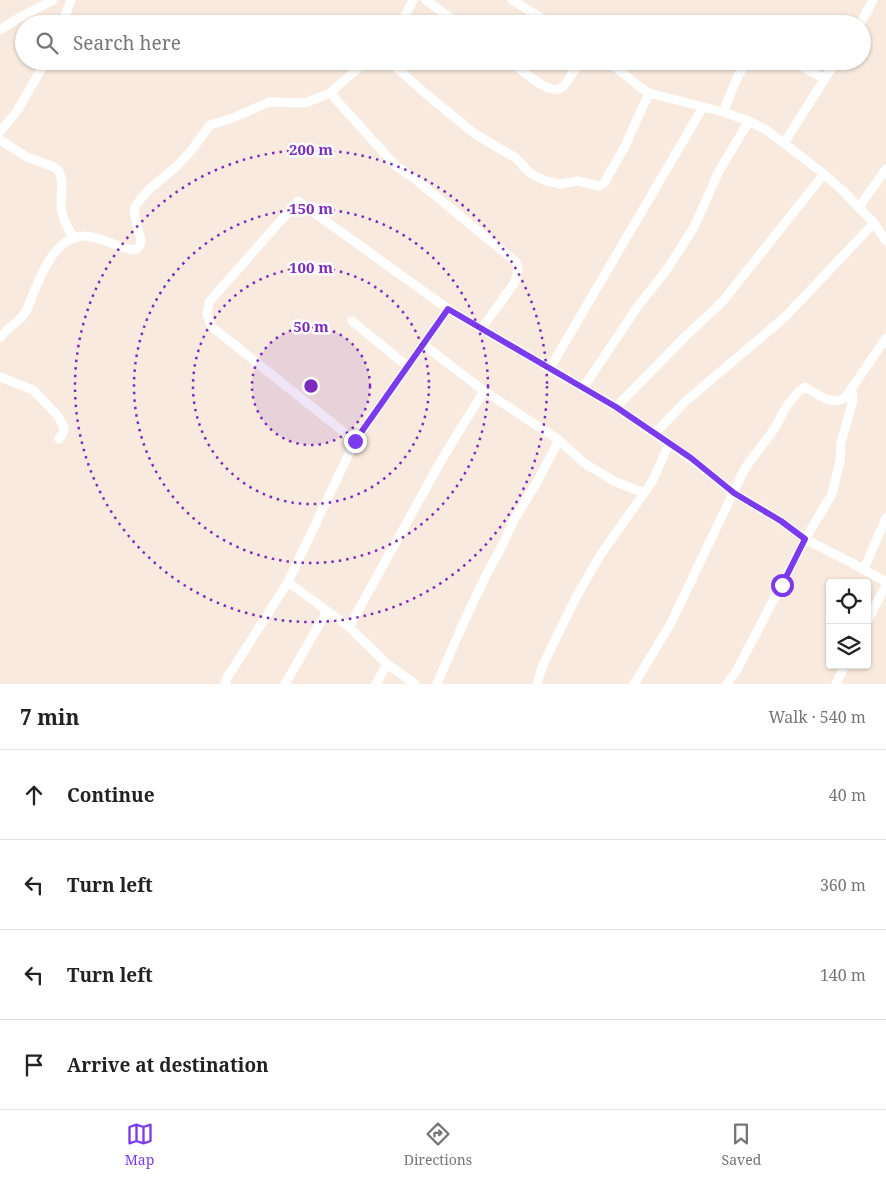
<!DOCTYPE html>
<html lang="en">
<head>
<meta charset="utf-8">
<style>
	body { margin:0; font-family:"Noto Serif",serif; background:#f6f6f6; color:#222 }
	.controls { position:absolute; right:15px; bottom:15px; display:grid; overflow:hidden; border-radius:5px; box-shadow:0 1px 4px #0004 }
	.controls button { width:45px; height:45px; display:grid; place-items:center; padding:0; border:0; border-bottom:1px solid #e0e0e0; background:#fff; color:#222; font:25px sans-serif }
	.stop { position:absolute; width:15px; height:15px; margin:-11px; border:4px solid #7c3aed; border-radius:50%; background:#fff }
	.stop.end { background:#7c3aed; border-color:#fff; box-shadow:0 1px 5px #0008 }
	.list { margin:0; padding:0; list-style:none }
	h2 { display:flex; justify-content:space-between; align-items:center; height:65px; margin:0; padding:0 20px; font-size:21px }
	h2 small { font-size:16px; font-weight:400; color:#767676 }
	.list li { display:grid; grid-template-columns:32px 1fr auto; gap:15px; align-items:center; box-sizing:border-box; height:90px; padding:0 20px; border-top:1px solid #e0e0e0 }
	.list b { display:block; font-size:19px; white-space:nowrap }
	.list em { font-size:16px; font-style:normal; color:#767676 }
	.icon { flex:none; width:28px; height:28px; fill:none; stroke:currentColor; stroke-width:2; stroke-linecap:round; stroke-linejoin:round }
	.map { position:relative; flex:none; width:886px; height:684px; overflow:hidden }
	.search { position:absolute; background:#fff; box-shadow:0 1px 4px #0004; left:15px; right:15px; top:15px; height:55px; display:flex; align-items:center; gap:12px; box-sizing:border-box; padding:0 18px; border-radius:28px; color:#767676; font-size:19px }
	.sheet { height:425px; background:#fff }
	nav { display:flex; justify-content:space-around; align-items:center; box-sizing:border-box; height:70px; border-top:1px solid #e0e0e0; background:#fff; font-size:14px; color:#767676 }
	nav a { display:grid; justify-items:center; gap:2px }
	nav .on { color:#7c3aed }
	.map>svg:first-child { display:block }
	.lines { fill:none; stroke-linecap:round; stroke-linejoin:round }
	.street { stroke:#fff; stroke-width:9 }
	.route { stroke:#7c3aed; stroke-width:6 }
	.ring { fill:none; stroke:#7b2cbf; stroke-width:2.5; stroke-dasharray:2.5 5 }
	.centre { fill:#7b2cbf; stroke:#fff; stroke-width:2.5 }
	.ring-label { font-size:15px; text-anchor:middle; font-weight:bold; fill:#7b2cbf; stroke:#fff; stroke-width:5; stroke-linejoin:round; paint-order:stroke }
</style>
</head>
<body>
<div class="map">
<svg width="886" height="684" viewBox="0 0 886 684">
	<rect width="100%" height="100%" fill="#f8eade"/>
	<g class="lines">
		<path class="street" d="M426 0 459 24
			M512 0 551 24
			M62 24 71 0
			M401 24 413 0
			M860 24 873 0
			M0 30 17 19 53 0
			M389 61 426 94 475 134 516 158 531 174 546 181 561 184 578 181 599 186 604 183 624 148 649 93
			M510 61C521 69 549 96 561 88 569 82 574 69 580 61
			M608 61 640 87 649 93 723 112 749 121 768 131 824 174 843 191 874 223 886 241
			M792 61 825 79
			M330 93 396 166 415 179 516 262 518 270 515 282 482 328
			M723 112 737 78 747 61
			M0 132 17 111 46 61
			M0 140 27 157 54 167 59 171C64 182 61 192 61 204 61 215 67 229 74 237
			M784 143 836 61
			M824 174 723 301 687 335 616 407 691 459 734 493 781 521 805 539 852 563 886 582
			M859 207 886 169
			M352 321 407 366
			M0 338C7 327 18 323 24 314 28 309 30 302 32 296 42 273 55 237 84 236 102 236 118 249 136 250L140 245 141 241 134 212 136 205 147 191 176 167 191 151 210 125 233 118 269 102 305 103 318 98 330 93 366 61
			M424 345 484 391 559 440 584 463 614 481 644 493
			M550 368 703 107
			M0 377 33 390 58 416 64 427 63 433 59 439
			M583 388 638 306 668 268 694 227 719 171 749 121
			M654 434 687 400 785 317 874 223
			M355 441 212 327 207 315 209 302 298 201 448 309 616 407
			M864 569 886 518
			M288 582 349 627 387 664 415 684
			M867 622 886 585
			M349 627 442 459 484 391
			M226 684 225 681 288 582 355 441 448 309
			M285 684 327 611
			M376 684 387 664
			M437 684 462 626 486 575 501 548 514 520 537 482 559 440
			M537 684 542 667 575 599 601 554 652 482 669 444
			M634 684 671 623 745 468 775 428 786 407 799 391 805 387C818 394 830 406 845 398L886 338
			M727 684 737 670 805 539 832 494 840 461 841 443 853 400 852 389
			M836 684 845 665"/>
	</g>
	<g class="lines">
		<path class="route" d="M355 441 448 309 616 407 691 458 734 493 781 521 805 539 782 585"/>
	</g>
	<circle cx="311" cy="386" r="59" fill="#7b2cbf" fill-opacity=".12"/>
	<g class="ring">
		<circle cx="311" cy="386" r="59"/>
		<circle cx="311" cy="386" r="118"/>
		<circle cx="311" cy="386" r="177"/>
		<circle cx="311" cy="386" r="236"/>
	</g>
	<circle cx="311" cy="386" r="8" class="centre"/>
	<g class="ring-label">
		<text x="311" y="155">200 m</text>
		<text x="311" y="214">150 m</text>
		<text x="311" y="273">100 m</text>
		<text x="311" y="332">50 m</text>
	</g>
</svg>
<div class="controls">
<button><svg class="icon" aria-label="locate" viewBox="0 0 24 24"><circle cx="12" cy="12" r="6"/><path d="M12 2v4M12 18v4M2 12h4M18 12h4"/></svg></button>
<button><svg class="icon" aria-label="layers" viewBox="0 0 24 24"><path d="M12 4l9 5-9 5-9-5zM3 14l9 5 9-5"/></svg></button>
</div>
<div class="stop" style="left:782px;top:585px"></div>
<div class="stop end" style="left:355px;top:441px"></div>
<div class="search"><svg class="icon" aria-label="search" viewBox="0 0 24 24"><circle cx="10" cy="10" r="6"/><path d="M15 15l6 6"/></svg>Search here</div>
</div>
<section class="sheet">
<h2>7 min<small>Walk · 540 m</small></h2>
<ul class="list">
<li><svg class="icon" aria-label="ahead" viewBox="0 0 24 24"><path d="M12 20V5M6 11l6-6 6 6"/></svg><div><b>Continue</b></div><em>40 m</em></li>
<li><svg class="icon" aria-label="left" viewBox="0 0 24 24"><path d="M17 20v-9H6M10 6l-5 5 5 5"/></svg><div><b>Turn left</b></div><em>360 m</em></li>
<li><svg class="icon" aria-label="left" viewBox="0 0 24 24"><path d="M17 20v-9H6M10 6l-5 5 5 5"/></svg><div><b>Turn left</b></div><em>140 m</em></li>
<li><svg class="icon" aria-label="arrive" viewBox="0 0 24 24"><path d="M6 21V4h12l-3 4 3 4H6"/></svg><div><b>Arrive at destination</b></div></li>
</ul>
</section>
<nav>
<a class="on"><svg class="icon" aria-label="map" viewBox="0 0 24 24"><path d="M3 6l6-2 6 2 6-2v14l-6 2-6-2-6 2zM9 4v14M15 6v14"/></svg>Map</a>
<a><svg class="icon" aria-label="directions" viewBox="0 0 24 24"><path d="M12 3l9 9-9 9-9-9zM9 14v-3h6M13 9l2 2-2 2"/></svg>Directions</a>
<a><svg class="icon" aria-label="saved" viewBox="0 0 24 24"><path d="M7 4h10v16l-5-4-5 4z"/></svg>Saved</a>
</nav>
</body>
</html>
